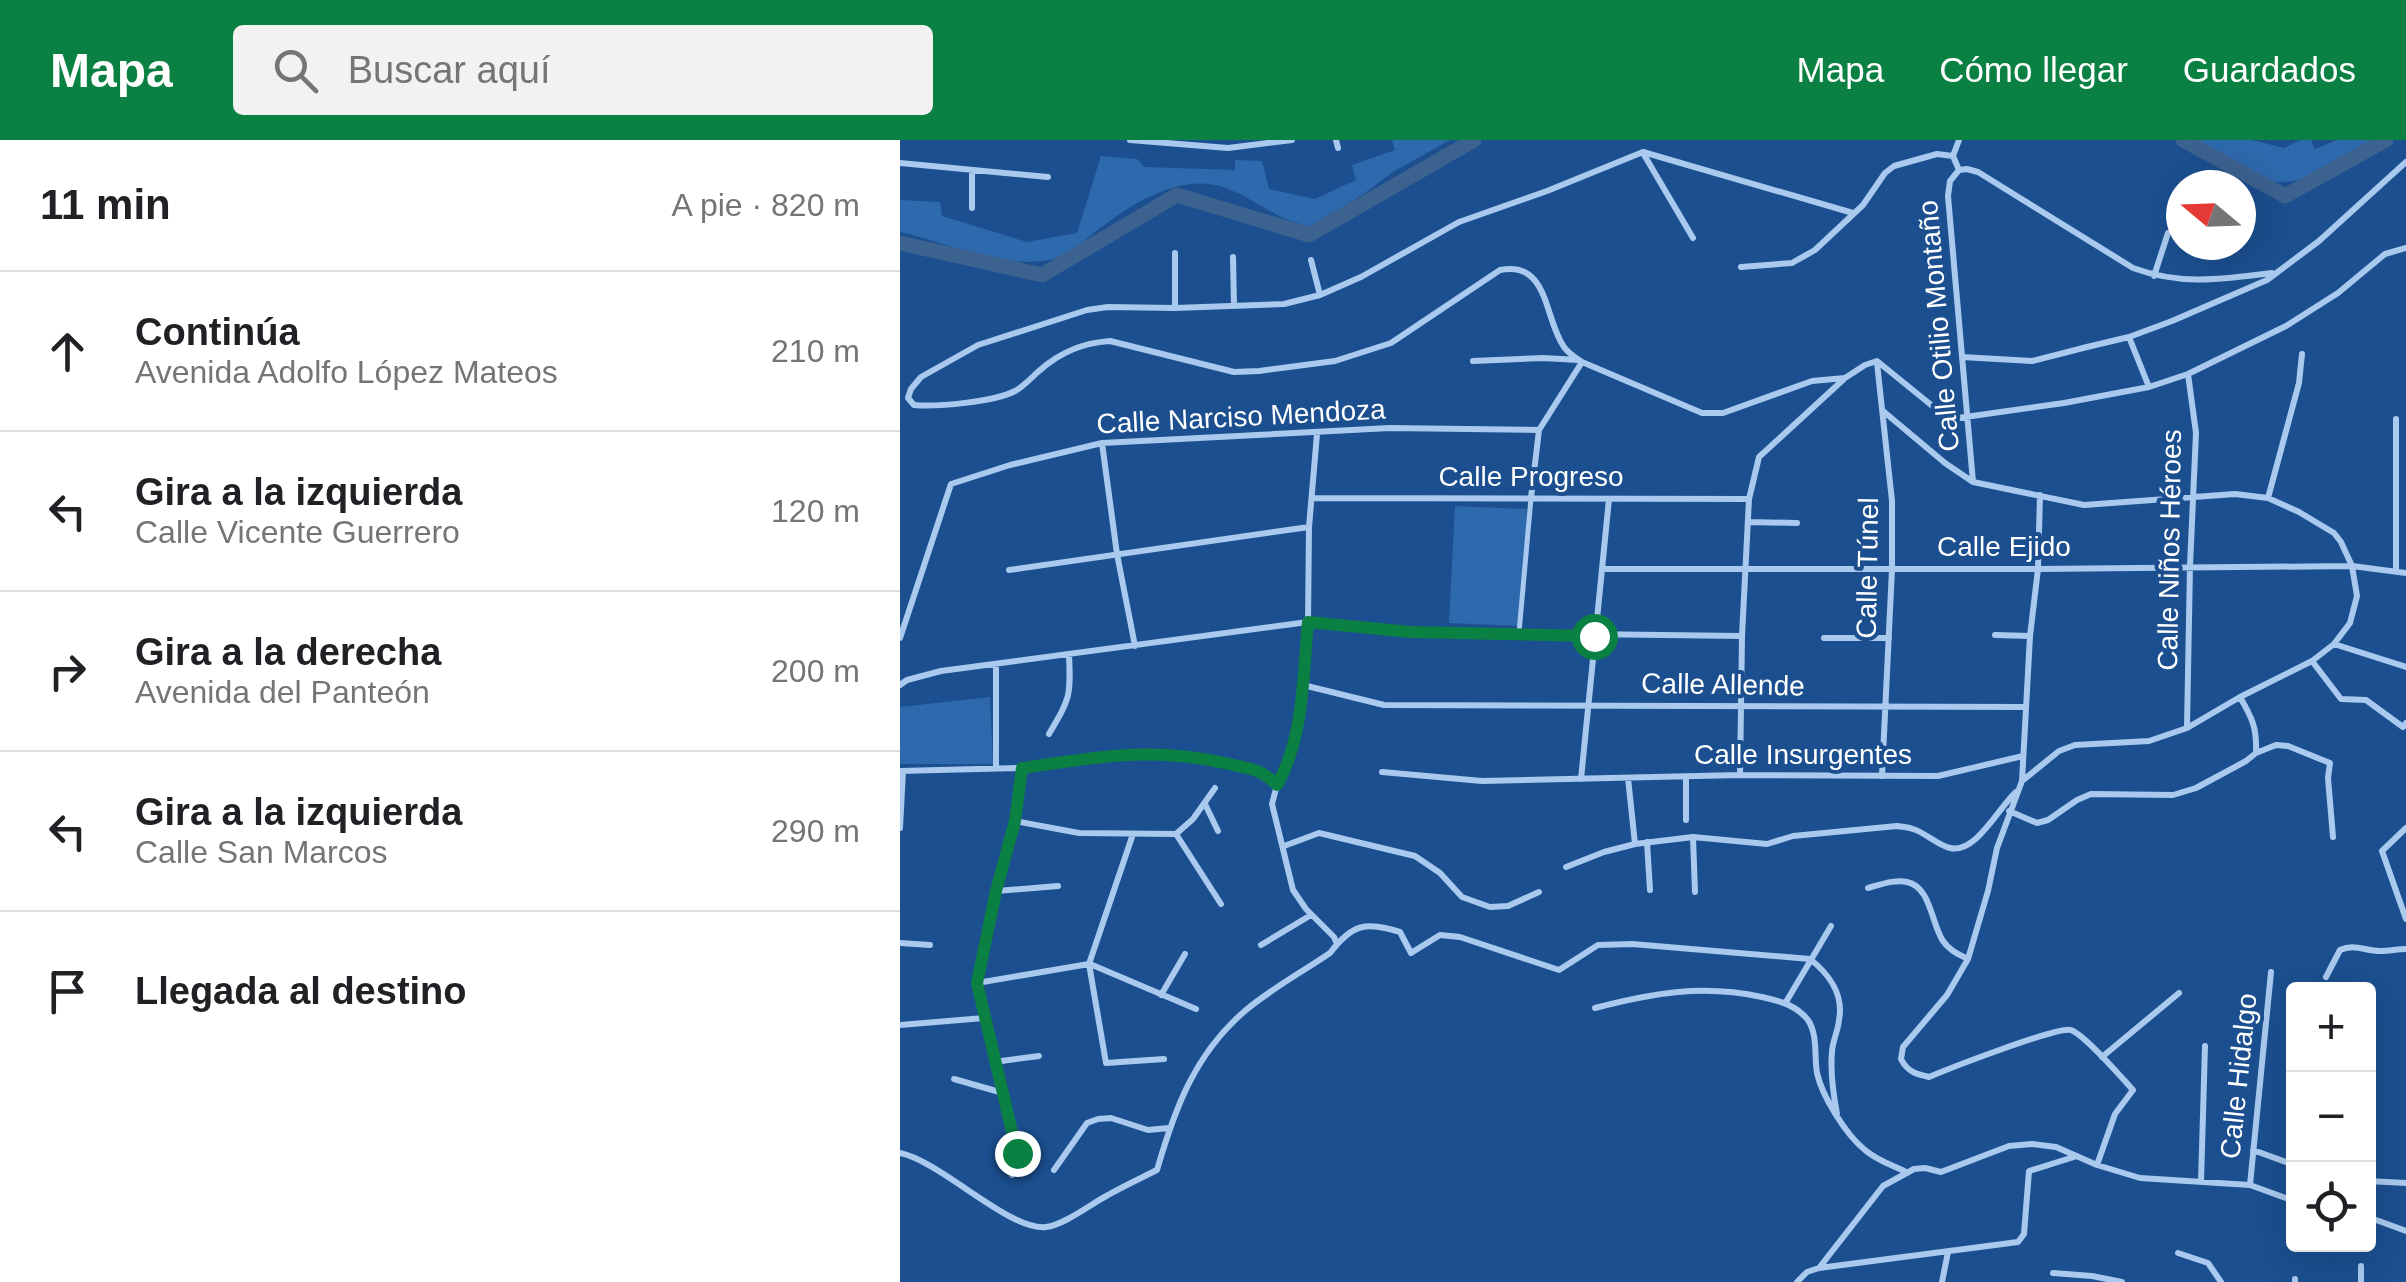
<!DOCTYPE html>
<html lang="es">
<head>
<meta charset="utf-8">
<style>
	body { margin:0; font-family:Arial,sans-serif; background:#f2f2f2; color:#202124 }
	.controls { position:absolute; right:30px; bottom:30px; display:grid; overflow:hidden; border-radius:10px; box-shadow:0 10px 40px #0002 }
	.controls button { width:90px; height:90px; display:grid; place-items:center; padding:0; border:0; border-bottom:2px solid #e0e0e0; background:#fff; color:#202124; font:50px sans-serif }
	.compass { position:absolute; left:1266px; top:30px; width:90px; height:90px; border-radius:50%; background:#fff; box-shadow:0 10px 40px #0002; rotate:289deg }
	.stop { position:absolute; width:30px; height:30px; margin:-22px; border:8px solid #0b8043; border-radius:50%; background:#fff }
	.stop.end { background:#0b8043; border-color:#fff; box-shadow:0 2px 10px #0008 }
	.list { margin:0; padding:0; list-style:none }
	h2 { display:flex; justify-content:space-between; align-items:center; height:130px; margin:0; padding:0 40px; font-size:42px }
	h2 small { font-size:32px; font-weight:400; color:#757577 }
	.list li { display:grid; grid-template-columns:65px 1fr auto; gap:30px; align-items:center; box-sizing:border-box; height:160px; padding:0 40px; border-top:2px solid #e0e0e0 }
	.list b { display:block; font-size:38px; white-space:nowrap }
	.list p { margin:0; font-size:32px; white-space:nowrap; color:#757577 }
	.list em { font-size:32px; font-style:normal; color:#757577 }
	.icon { flex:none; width:55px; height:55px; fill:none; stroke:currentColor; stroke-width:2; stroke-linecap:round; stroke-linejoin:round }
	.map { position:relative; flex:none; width:1506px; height:1142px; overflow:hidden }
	header { display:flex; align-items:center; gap:60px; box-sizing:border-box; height:140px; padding:0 50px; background:#0b8043; color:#fff }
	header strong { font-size:48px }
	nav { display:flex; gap:55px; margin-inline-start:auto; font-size:35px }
	.search { width:700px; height:90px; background:#f2f2f2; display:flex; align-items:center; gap:25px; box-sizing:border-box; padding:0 35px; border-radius:10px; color:#757577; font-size:38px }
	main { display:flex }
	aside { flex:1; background:#fff }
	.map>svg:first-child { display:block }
	.green { fill:#2e69ad }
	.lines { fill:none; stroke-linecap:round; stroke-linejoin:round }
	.river { stroke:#3c6290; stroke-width:15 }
	.pedestrian { stroke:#a9c9ee; stroke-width:5 }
	.minor { stroke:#a9c9ee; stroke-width:6 }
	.route { stroke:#0b8043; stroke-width:12 }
	.labels { text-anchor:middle; stroke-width:8; stroke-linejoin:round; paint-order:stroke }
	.street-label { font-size:28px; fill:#fff; stroke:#1b4f8f }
</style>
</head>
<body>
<header>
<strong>Mapa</strong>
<div class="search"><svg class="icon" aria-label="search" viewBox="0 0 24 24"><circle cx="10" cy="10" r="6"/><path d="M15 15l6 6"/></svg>Buscar aquí</div>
<nav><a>Mapa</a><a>Cómo llegar</a><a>Guardados</a></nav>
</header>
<main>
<aside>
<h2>11 min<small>A pie · 820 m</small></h2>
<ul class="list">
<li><svg class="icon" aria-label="ahead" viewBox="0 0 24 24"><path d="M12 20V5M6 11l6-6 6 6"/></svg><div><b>Continúa</b><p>Avenida Adolfo López Mateos</p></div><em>210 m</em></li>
<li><svg class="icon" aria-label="left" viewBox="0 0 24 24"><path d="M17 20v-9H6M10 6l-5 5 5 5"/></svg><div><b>Gira a la izquierda</b><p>Calle Vicente Guerrero</p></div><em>120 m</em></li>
<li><svg class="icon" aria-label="right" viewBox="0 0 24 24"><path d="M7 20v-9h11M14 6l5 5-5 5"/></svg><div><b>Gira a la derecha</b><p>Avenida del Panteón</p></div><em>200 m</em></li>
<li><svg class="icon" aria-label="left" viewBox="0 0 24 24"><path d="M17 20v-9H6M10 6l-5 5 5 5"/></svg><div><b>Gira a la izquierda</b><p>Calle San Marcos</p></div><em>290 m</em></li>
<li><svg class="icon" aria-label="arrive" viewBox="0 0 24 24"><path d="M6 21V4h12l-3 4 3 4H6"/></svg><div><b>Llegada al destino</b></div></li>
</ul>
</aside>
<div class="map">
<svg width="1506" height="1142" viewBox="0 0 1506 1142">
	<rect width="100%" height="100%" fill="#1b4f8f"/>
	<path class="green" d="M492 0H550L493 32 462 55 410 87C400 84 390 81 381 77 361 67 341 52 320 46 281 35 236 61 207 83 189 95 171 116 149 120 99 129 49 103 0 92V60L40 62 42 76 127 102 177 93 201 16 237 19 244 27 335 30V20L362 21 369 49 415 59 456 40 452 25 495 10Z
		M1282 0H1352L1384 8 1401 0H1411L1415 9 1437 0H1470C1435 34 1382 55 1335 34 1316 25 1299 11 1282 0Z
		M555 366 627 369 621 486 549 483Z
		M90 557 93 624H0V567Z"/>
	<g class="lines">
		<path class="river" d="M1283 0 1385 56 1486 0
			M0 103 142 135 277 55 409 95 574 0"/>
		<path class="pedestrian" d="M619 493 631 358"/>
		<path class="minor" d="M230 0 328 8 392 0
			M436 0 438 8
			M743 13 793 98
			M1053 16 1059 0
			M0 23 148 37
			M1059 30 1067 29 1078 32 1233 128C1282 146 1323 139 1372 133
			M1059 30 1050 41 1048 56 1073 342
			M72 31V68
			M953 73 743 12 647 51 559 82 461 137 420 155 384 164 275 168 208 167 187 170 78 205 21 237 11 249 8 258 14 265C37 267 94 262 115 251 123 247 132 237 139 231 160 212 182 203 210 201L334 232 359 231 435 221 491 203 600 130C649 120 644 179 664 207 669 214 675 217 682 222L802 273H823L912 241 945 238 965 225 977 221 1046 277 1058 278 1164 263 1249 247 1288 234 1386 186 1438 153 1485 114 1506 108
			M333 117 334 166
			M411 120 420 155
			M841 127 892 123 915 110 963 65 985 33 994 26 1037 14 1053 16 1059 30
			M1254 136 1268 93
			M275 168V113
			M1229 197 1249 247
			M1062 217 1132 221 1187 207 1229 197 1272 181 1367 140 1419 101 1506 22
			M573 221 643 218 678 220
			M977 223 992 361V429L982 636
			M983 271 1045 323 1073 342 1184 365 1335 354 1368 358 1399 372 1434 393 1441 402 1452 426 1457 456 1450 483 1434 504 1412 521 1340 557 1287 588 1249 601 1175 605 1159 611 1122 641
			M417 294 409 387 408 482 403 545 393 609 387 627 377 645 372 664 393 750 406 769 434 797 437 804
			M202 303 217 414 235 506
			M1140 355 1138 429 1130 496 1122 641 1097 708 1088 751 1068 819 1047 855 1003 907 1001 919C1007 931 1015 934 1029 937 1048 929 1158 886 1171 890 1186 896 1221 937 1233 950L1215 974 1197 1025
			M413 358 849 359
			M631 358 639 290 682 222
			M1368 358 1399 243 1402 214
			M848 382 897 383
			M702 429H1138L1452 426 1506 433
			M109 430 409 387
			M1496 431V279
			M1095 495 1130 496
			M0 498 51 344 110 325 202 303 490 288 639 290
			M924 498H989
			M1434 504 1506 527
			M1412 521 1441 559 1466 560 1503 587 1506 583
			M96 525V628
			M0 545 7 540 41 531 408 482 511 492 842 496
			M403 545 484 565 1125 567
			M1340 557C1352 578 1357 587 1356 613
			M1287 587 1290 426 1296 293 1288 234
			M149 594C170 558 171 557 169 515
			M0 631 121 628 222 614 267 613 305 618 362 631 377 645
			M482 632 582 641 840 635 1038 636 1123 616
			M840 635 842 496 849 359 859 317 944 239
			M786 637V680
			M728 638 735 704
			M681 639 709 359
			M305 664 318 691
			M1109 671 1137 683 1148 680 1177 660 1191 654 1273 655 1296 648 1346 621 1356 613 1376 605 1388 606 1430 623 1428 638 1433 697
			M115 681 179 693 276 694
			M0 688 3 631
			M1506 688 1482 711 1506 779
			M233 694 189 824 206 923 264 919
			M276 694 321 764
			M276 694 293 679 315 648
			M793 697 795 752
			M747 702 750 750
			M384 706 419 693 515 716 540 733 562 757 590 767 608 766 639 752
			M666 727 704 712 735 704 793 697 867 704 893 696 997 686C1002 687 1008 687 1013 689 1026 693 1037 705 1050 708 1076 714 1099 667 1116 652
			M968 748C980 745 994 739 1007 742 1031 747 1031 783 1043 801 1049 810 1058 814 1068 819
			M96 751 158 746
			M0 803 30 805
			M361 805 411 775
			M190 824 296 869
			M1426 837 1440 810C1454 803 1465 811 1480 811 1489 811 1498 809 1506 809
			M77 843 189 824
			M261 855 285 814
			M886 862 931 786
			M695 868C753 853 802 844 862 857 880 861 896 865 908 880 918 895 914 916 917 933 922 956 946 995 965 1010 976 1020 992 1025 1006 1032
			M0 885 84 878
			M1202 917 1279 853
			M94 922 139 916
			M54 939 103 953
			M1353 1010 1394 1025
			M0 1013C42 1022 109 1091 146 1087 164 1085 191 1064 208 1055 224 1046 241 1038 257 1030 275 968 295 913 346 870 371 849 402 832 430 813 453 783 465 782 500 792L511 813 540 795 560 797 659 830 698 805 732 804 910 819C929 834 944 855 939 880 938 891 933 900 932 911 930 933 933 953 937 974
			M154 1030 187 983 198 979 211 978 248 990 269 988
			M112 1035 117 1013 77 843 96 751 115 681 121 628
			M1468 1041 1506 1043
			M1301 1042 1305 906
			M1350 1045 1371 832
			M1468 1077 1506 1091
			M1278 1113 1308 1123 1321 1142
			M1461 1126V1142
			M919 1128 983 1046 1014 1029 1025 1028 1041 1032 1109 1006 1132 1004 1156 1007 1197 1025 1240 1038 1350 1045 1394 1061
			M1153 1133 1192 1136 1222 1142
			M897 1142 907 1132 919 1128 1118 1102 1124 1094 1129 1031 1177 1016
			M1042 1142 1048 1112
			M1395 1142V1139"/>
	</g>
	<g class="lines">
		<path class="route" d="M117 1013 77 843 96 751 115 681 122 628C197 617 253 606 329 624 352 629 360 629 377 645 404 598 403 535 408 482L511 492 694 496"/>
	</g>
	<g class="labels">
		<g class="street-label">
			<text transform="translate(1038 186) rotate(-95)" y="10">Calle Otilio Montaño</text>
			<text transform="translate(341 276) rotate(-3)" y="10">Calle Narciso Mendoza</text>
			<text x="631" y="346">Calle Progreso</text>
			<text x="1104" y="416">Calle Ejido</text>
			<text transform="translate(1269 410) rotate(-89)" y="10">Calle Niños Héroes</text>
			<text transform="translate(967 428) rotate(-89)" y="10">Calle Túnel</text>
			<text transform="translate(823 544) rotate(1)" y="10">Calle Allende</text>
			<text x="903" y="624">Calle Insurgentes</text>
			<text transform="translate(1338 936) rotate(-84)" y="10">Calle Hidalgo</text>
		</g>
	</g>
</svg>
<div class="controls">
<button>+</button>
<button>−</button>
<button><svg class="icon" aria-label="locate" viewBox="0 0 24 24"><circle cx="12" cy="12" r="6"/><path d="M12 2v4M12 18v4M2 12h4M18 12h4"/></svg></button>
</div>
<svg class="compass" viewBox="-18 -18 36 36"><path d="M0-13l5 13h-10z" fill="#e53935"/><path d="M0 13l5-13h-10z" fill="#757577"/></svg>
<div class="stop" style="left:694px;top:496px"></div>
<div class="stop end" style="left:117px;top:1013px"></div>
</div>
</main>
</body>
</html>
